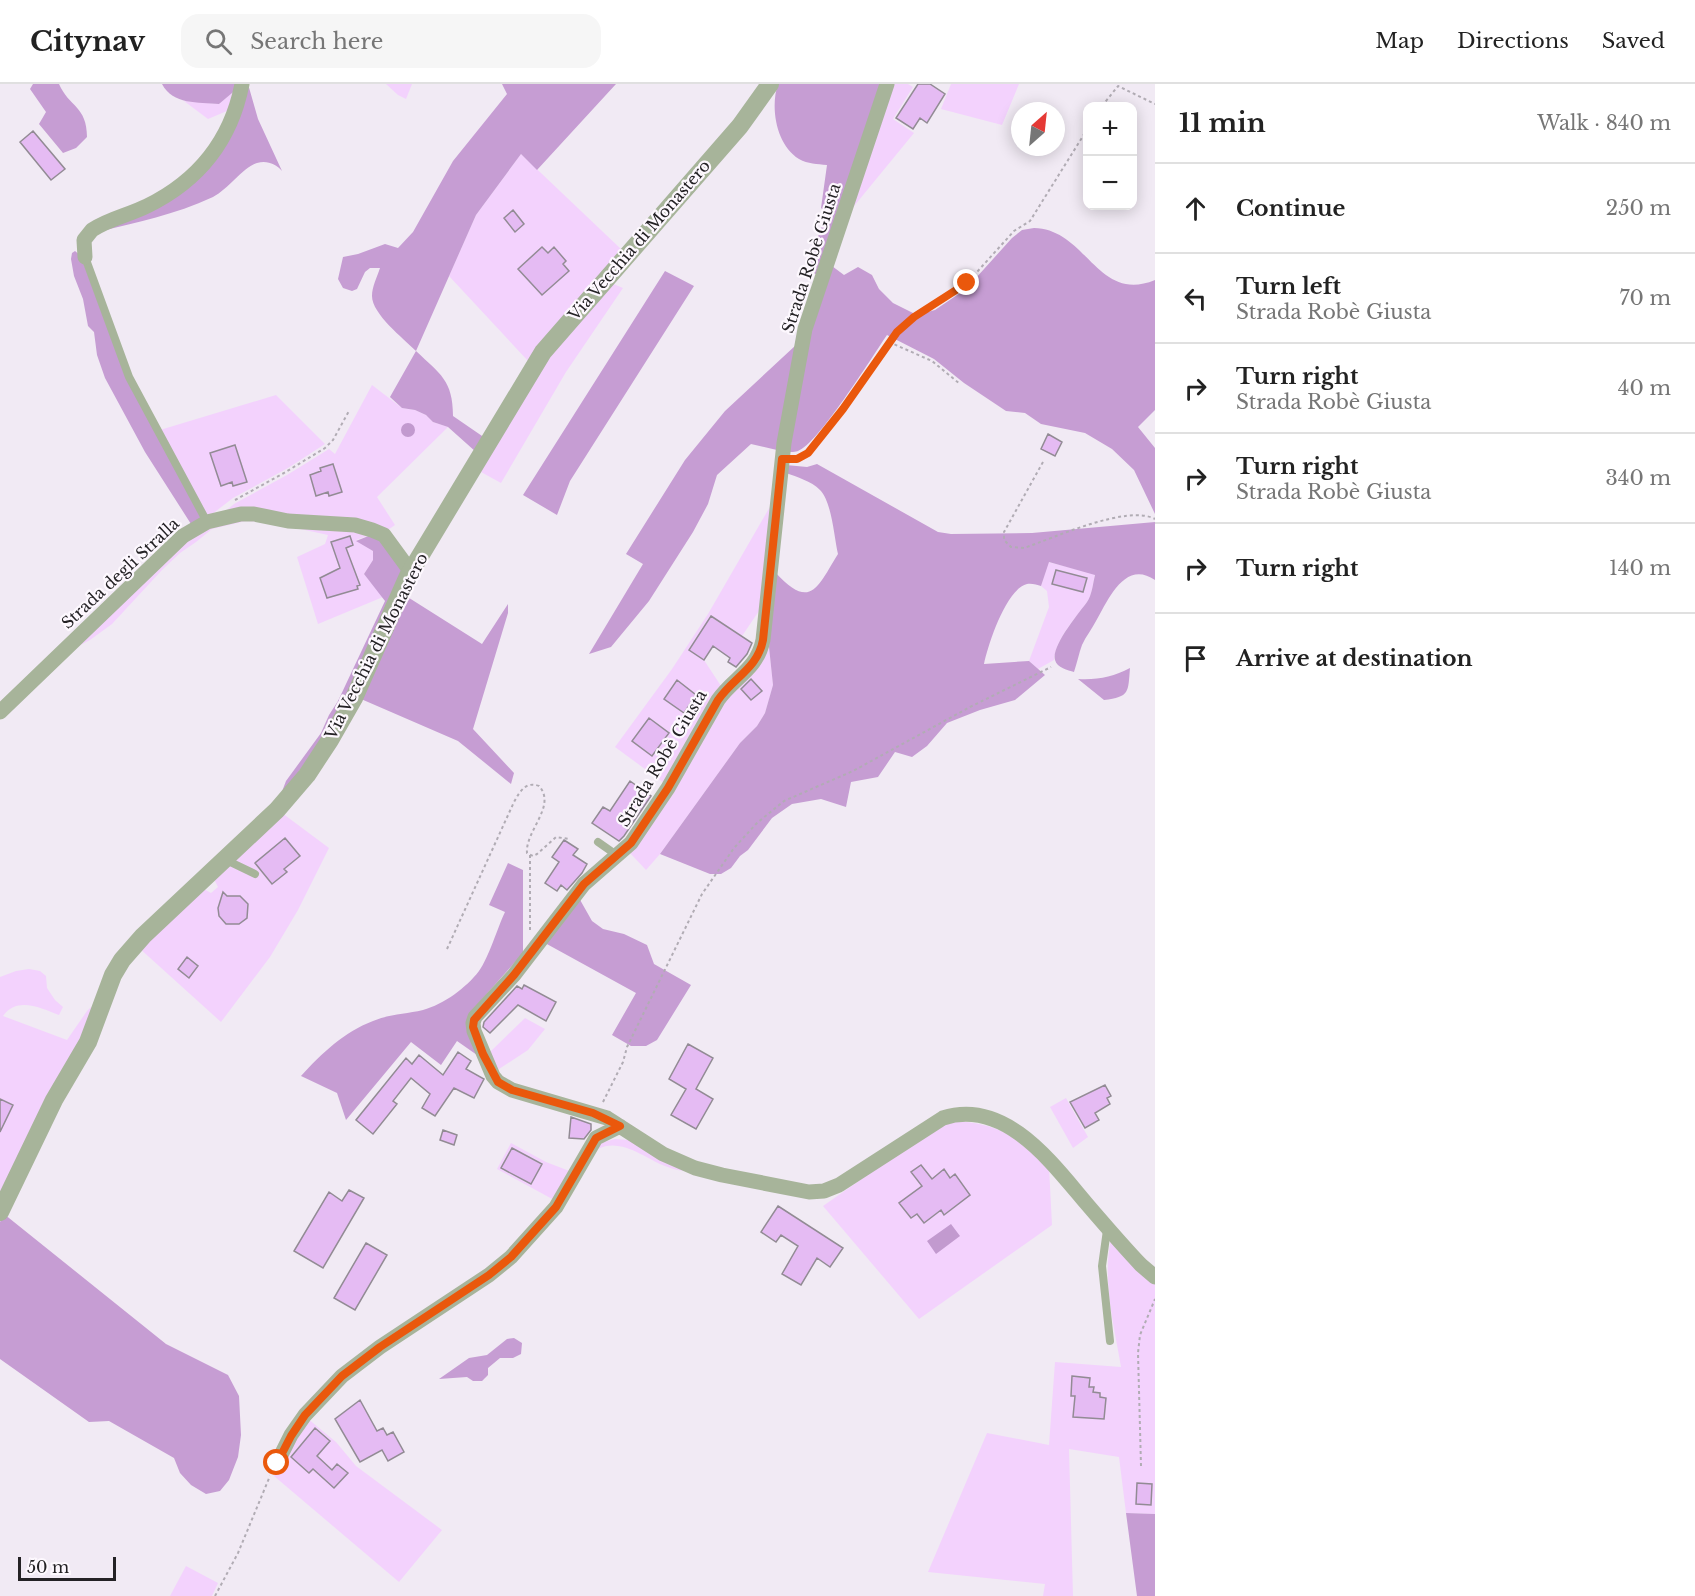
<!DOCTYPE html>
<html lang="en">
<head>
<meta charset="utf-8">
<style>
	body { margin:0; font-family:"Libre Baskerville",serif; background:#f6f6f6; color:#222 }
	.controls { position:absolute; right:18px; top:18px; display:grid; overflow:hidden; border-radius:12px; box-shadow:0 3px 15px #0003 }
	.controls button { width:54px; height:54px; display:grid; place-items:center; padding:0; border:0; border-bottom:2px solid #e0e0e0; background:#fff; color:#222; font:30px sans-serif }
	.compass { position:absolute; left:1011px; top:18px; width:54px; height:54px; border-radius:50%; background:#fff; box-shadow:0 3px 15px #0003; rotate:27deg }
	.scale { position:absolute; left:18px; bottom:15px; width:98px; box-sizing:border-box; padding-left:6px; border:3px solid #242225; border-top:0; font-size:16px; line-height:21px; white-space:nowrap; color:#242225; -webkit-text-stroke:4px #fdf8fe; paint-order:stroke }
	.stop { position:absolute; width:18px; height:18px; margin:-14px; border:4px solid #ea580c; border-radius:50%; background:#fff }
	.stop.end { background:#ea580c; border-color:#fff; box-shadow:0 2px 6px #0008 }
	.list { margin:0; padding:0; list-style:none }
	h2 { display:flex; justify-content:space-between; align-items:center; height:78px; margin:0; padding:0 24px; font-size:26px }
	h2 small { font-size:20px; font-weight:400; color:#767676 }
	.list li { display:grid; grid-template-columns:39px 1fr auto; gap:18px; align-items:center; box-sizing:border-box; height:90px; padding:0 24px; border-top:2px solid #e0e0e0 }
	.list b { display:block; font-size:22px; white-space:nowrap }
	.list p { margin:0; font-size:20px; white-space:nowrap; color:#767676 }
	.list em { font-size:20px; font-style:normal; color:#767676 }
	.icon { flex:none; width:33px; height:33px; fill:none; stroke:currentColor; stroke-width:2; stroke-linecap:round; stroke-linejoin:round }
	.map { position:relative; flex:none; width:1155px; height:1512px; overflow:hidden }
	header { display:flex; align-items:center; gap:36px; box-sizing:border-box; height:84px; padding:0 30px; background:#fff; border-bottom:2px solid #e0e0e0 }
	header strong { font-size:28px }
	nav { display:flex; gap:33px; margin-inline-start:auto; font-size:21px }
	.search { width:420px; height:54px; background:#f6f6f6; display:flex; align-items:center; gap:15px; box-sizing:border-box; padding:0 21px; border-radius:18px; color:#767676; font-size:22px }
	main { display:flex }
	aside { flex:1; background:#fff }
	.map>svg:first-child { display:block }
	.green { fill:#f3d2fd }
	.forest { fill:#c69dd3 }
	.water { fill:#c29acf }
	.building { fill:#e5bbf3; stroke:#928b94; stroke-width:1.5 }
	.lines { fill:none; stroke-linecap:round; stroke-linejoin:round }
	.path { stroke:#b1acb4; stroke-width:2; stroke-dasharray:3 3; stroke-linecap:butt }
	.service { stroke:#a7b49a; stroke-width:8 }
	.minor { stroke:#a7b49a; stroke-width:15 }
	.tertiary { stroke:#a7b49a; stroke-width:18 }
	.route { stroke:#ea580c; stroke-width:8 }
	.labels { text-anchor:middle; stroke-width:4.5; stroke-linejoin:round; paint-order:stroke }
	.street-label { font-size:16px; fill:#242225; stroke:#fdf8fe }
</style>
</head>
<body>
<header>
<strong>Citynav</strong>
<div class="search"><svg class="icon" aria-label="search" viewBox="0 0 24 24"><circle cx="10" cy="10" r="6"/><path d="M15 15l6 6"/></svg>Search here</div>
<nav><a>Map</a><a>Directions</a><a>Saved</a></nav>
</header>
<main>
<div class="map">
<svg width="1155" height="1512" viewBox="0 0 1155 1512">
	<rect width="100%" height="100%" fill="#f1eaf4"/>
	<path class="green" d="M386 0H412L406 15 398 11Z
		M894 0H908L913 3 893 35 914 49 850 127Z
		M951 0H1019L1002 41 941 25Z
		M238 4 234 24 208 35 184 17 219 20Z
		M521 70 622 166 529 278 449 192 476 131Z
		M611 199 623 204 566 288 501 399 481 388 543 281Z
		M372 301 402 324 415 326 426 331 433 338 448 343 377 413 395 441 385 448 219 432 234 420 287 391 329 365 335 370Z
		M276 311 325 360 288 384 233 414 207 434 160 346Z
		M771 421 761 524 742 552 711 532 689 566 704 576 721 602 664 699 615 663 672 585 708 530Z
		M231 434 376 449 356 456 373 467V476L364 490 383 513 318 540 297 473 325 460 328 451 273 439 246 437 212 445 196 458 180 469 162 486 112 540 90 556 73 565 185 456Z
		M1048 478 1095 490C1093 499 1092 511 1087 518 1075 535 1056 554 1054 576L1038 585 1029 577 1049 523 1047 507 1041 502Z
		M769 563 773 601 765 629 757 642 740 659 660 770 646 786 630 769 728 613Z
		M282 729 329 764 298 826 270 873 221 938 138 863 202 804 211 809 218 803 213 793Z
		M29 885 40 887 46 892 47 904 55 916 63 923 59 931C41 924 17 912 3 932L67 956 87 927 91 923 95 925 0 1119V893L16 887Z
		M525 934 545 945 528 966 496 987 488 970Z
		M1066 1014 1088 1053 1073 1064 1050 1023Z
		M956 1037C1005 1041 1013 1053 1049 1083L1052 1141 919 1235 823 1122 935 1044Z
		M615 1055 629 1056 694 1088C684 1087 674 1086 665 1082 645 1074 620 1053 598 1065L597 1060Z
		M511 1059 546 1078 572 1088 556 1117 497 1085Z
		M1111 1155 1155 1198V1430L1126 1429 1119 1373 1069 1365 1073 1512H1043L1045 1500 928 1488 987 1349 1049 1361 1055 1278 1121 1283C1114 1241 1102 1197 1111 1155Z
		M307 1334 336 1358 356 1382 442 1446 399 1498 274 1392 286 1367Z
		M186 1482 218 1499 212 1512H170Z"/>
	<path class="forest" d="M33 0H59C69 23 87 22 87 53L76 64 63 69 39 40 46 28 30 5Z
		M162 0H239L238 4 219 20C198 18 173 21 162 0Z
		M248 0 258 35 282 87C276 80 267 76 257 79 242 84 229 105 213 113 174 131 138 138 98 148L186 103Z
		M502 0H616L537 86 521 70 476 131 416 267C440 290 453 296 453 332L485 354 476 368 448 343 433 338 426 331 415 326 402 324 390 313 416 267C403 254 372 230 372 212 372 203 377 193 380 184H370L365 188 357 205 352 207 343 204 338 195 343 173 358 170 385 160 398 164 413 148 453 77 507 10Z
		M778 0H881L817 191 809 186 816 158 827 129 821 124 827 81C817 80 808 80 799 75 776 61 770 23 778 0Z
		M1034 144C1087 145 1097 220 1155 196V326L1138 343 1155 364V430L1134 386 1112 365 1085 349 1041 340 1025 329 1006 327 964 299 934 275 887 251C872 273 818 360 798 367 797 368 789 368 788 368L811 245 832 182 844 191 858 183 872 191 879 205 893 219 913 229H924L935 226 966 205 1012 154 1022 146Z
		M75 167 81 172 117 269 203 436 191 440 145 368 105 294 97 271 94 248 88 242 83 215 74 192 71 175 72 169Z
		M665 187 694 202 570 397 557 431 523 411Z
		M796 261 777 366 751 360 717 391 708 420 693 448 649 517 611 563 589 570 643 480 626 470 685 376 725 327Z
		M817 380 938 448 951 450 1032 449 1155 438V496C1125 475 1108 516 1096 537 1092 545 1086 552 1082 561 1079 569 1077 579 1074 588 1068 586 1057 584 1055 576 1051 562 1079 529 1087 518 1092 511 1093 499 1095 491L1049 478 1041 502C1037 501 1032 499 1027 500 1006 505 988 561 984 580L1029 577 1045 591 1015 616 980 626 947 639 927 662 912 673 895 668 878 693 851 698 846 723 821 715 792 720 772 734 748 766 740 772 731 784 721 790H710L660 770 740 659 757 642 765 629 773 601 769 563 775 488C811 528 818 502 838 470 834 453 832 418 820 406 811 397 797 393 786 389V381L807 383Z
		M376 449 403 484 336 634 278 718 286 697 321 649 329 631 338 617 385 517 364 490 373 476V467L356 457Z
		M406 512 482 560 508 520V529L473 645 514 689 511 700 458 657 361 615Z
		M1130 584C1128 608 1130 613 1104 616L1078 595C1098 596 1113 593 1130 584Z
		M508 779 523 786V869L476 922 477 971 457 957 441 981 411 958 346 1036 337 1009 301 992C322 969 344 948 373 937 390 930 406 930 423 926 444 920 466 904 479 887 489 873 497 845 505 828L489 821Z
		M579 814 592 837 603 845 624 850 647 861 654 880 691 901 657 956 646 962H631L612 951 636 909 545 859Z
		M4 1130 166 1260 228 1291 239 1312 241 1351 238 1373 229 1396 220 1407 206 1410 191 1401 180 1389 174 1374 109 1337 89 1338 0 1275V1138Z
		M514 1254 522 1259 521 1270 513 1274H500L488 1284V1291L482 1297H473L467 1293 439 1295 469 1274 487 1271 507 1255Z
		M1126 1429 1155 1430V1512H1137Z"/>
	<path class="water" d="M401 346a7 7 0 1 1 14 0a7 7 0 1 1-14 0Z
		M951 1140 960 1152 936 1170 927 1157Z"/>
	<path class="building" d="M918 0H930L945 10 927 39 920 34 913 45 896 34Z
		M33 47 65 85 51 96 20 58Z
		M513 126 524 140 515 148 504 134Z
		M542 163 548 169 554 163 566 177 563 180 569 187 542 211 518 185Z
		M1048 350 1062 358 1055 372 1041 365Z
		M235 361 247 398 233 402 232 398 221 402 210 369Z
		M333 380 342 408 329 412 328 408 316 412 310 391 321 387 320 384Z
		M350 452 353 461 346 464 360 501 357 502 358 505 327 514 320 494 340 484 331 458Z
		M1056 486 1087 494 1083 508 1052 500Z
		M711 532 752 559 747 570 736 583 728 578 730 574 713 562 704 576 689 566Z
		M751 595 762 607 751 616 741 605Z
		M677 596 696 611 684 629 664 615Z
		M649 634 669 649 652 672 632 657Z
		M630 697 651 712 624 752 619 757 592 739 603 723 610 727Z
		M285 754 300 772 284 785 287 788 272 800 255 779Z
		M564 756 578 765 573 771 587 780 582 789 567 806 561 801 557 807 545 799 559 778 552 773Z
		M223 808 227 812H240L248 820 247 834 239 840H226L219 832 218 824Z
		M187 873 198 882 189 894 178 885Z
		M524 901 556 918 546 937 518 921 490 949 483 943 484 938 517 902 522 905Z
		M688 960 713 974 696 1005 713 1015 696 1045 671 1031 686 1005 669 995Z
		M458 968 471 977 466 985 484 995 474 1014 454 1004 435 1032 422 1024 430 1010 411 994 393 1017 397 1020 373 1050 356 1036 406 974 412 980 419 971 443 991Z
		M1105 1001 1111 1012 1107 1014 1110 1020 1095 1029 1099 1036 1085 1044 1070 1018Z
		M0 1015 13 1021 0 1048Z
		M571 1033 591 1040V1046L584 1055 569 1054Z
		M443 1046 457 1051 454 1061 440 1056Z
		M512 1064 542 1080 531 1100 501 1084Z
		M921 1081 932 1095 944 1085 950 1094 955 1090 970 1111 944 1131 941 1126 924 1139 917 1130 911 1134 899 1119 922 1102 911 1088Z
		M349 1106 364 1114 323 1184 294 1167 329 1108 342 1117Z
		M778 1122 843 1164 830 1183 817 1174 801 1201 782 1190 798 1162 781 1151 776 1158 761 1148Z
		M366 1159 387 1171 355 1226 334 1214Z
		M1072 1292 1090 1294 1089 1303H1094L1093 1308 1100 1309V1313L1106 1314 1104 1335 1073 1333 1075 1312H1071Z
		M360 1316 377 1347 383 1344 387 1351 393 1348 404 1368 388 1377 382 1366 360 1378 335 1335Z
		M315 1344 330 1357 317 1372 332 1386 337 1380 348 1389 334 1404 313 1385 309 1389 291 1373Z
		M1137 1399 1152 1400 1151 1421 1136 1420Z"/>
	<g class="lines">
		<path class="path" d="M1102 22 1118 2 1155 20
			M889 258 904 241 914 233 967 199 1014 147 1030 137 1088 44
			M797 375 808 369 843 325 889 258 932 277 960 300
			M1043 378 1004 448V456L1011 463 1024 464C1054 454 1127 420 1155 435
			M235 416 284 389 325 364 333 356 349 327
			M530 771V846
			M447 865 514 718C520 707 526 697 539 702 557 722 525 747 527 769L533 772 537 770 556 753 569 755
			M603 1018 623 978 627 963 702 810 734 764 757 739 784 717 853 687 970 623 1051 583
			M1141 1382 1138 1269 1140 1251 1155 1215
			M215 1512 238 1469 270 1392"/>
		<path class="service" d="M85 173 129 293 207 438
			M598 758 618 772
			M226 776 255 790
			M1107 1146 1102 1182 1110 1257"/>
		<path class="minor" d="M887 0 805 245 784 359 763 556C757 586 734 593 718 616L668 704 631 759 584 800 514 891 475 933 473 939 474 947 493 992 498 998 512 1006 607 1034 663 1070 695 1084 722 1091 809 1108 824 1107 839 1101 943 1034C1005 1014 1052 1079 1086 1119 1104 1140 1122 1161 1141 1181L1155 1193
			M85 173 84 156 92 146C108 135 129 131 147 122 198 97 231 56 242 0
			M0 628 183 452 207 438 241 430H254L288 437 355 441 372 446 384 451 411 488
			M277 1379 291 1351 305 1331 342 1292 380 1263 489 1191 511 1173 556 1123 596 1054 620 1042"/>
		<path class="tertiary" d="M0 1128 54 1016 88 958 113 891 122 876 143 852 277 726 307 691 330 656 354 614 408 492 543 268 740 42 770 0"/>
	</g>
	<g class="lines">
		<path class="route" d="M277 1379 291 1352 305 1331 342 1292 380 1263 489 1191 511 1173 556 1123 596 1054 620 1042 593 1029 512 1006 498 998 483 970 473 943 474 936 514 891 584 800 631 759 668 704 718 616C733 594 758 584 763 556L782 375H797L808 369 843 325 897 248 914 233 967 199"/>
	</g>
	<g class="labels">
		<g class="street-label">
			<text transform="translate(639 156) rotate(-49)" y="6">Via Vecchia di Monastero</text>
			<text transform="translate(811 174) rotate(-72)" y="6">Strada Robè Giusta</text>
			<text transform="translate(120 489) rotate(-43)" y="6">Strada degli Stralla</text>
			<text transform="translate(376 562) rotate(-63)" y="6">Via Vecchia di Monastero</text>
			<text transform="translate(662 674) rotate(-59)" y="6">Strada Robè Giusta</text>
		</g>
	</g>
</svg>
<div class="controls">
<button>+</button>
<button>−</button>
</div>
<svg class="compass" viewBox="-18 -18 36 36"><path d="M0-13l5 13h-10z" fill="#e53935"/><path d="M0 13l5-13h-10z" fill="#767676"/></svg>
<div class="scale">50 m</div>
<div class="stop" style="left:277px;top:1379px"></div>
<div class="stop end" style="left:967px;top:199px"></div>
</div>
<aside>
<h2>11 min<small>Walk · 840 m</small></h2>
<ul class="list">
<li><svg class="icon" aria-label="ahead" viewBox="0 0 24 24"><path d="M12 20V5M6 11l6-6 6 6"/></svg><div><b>Continue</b></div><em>250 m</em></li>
<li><svg class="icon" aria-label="left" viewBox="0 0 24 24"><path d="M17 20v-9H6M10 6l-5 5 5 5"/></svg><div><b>Turn left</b><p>Strada Robè Giusta</p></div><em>70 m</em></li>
<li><svg class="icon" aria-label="right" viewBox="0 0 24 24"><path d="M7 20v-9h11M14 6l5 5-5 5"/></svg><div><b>Turn right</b><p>Strada Robè Giusta</p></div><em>40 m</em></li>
<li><svg class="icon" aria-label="right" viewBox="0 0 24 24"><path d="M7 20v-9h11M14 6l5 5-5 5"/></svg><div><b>Turn right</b><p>Strada Robè Giusta</p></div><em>340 m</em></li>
<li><svg class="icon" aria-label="right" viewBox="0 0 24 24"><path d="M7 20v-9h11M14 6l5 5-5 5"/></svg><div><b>Turn right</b></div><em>140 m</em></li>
<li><svg class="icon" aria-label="arrive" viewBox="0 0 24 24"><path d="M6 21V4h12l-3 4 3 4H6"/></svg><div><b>Arrive at destination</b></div></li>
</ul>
</aside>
</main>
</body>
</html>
